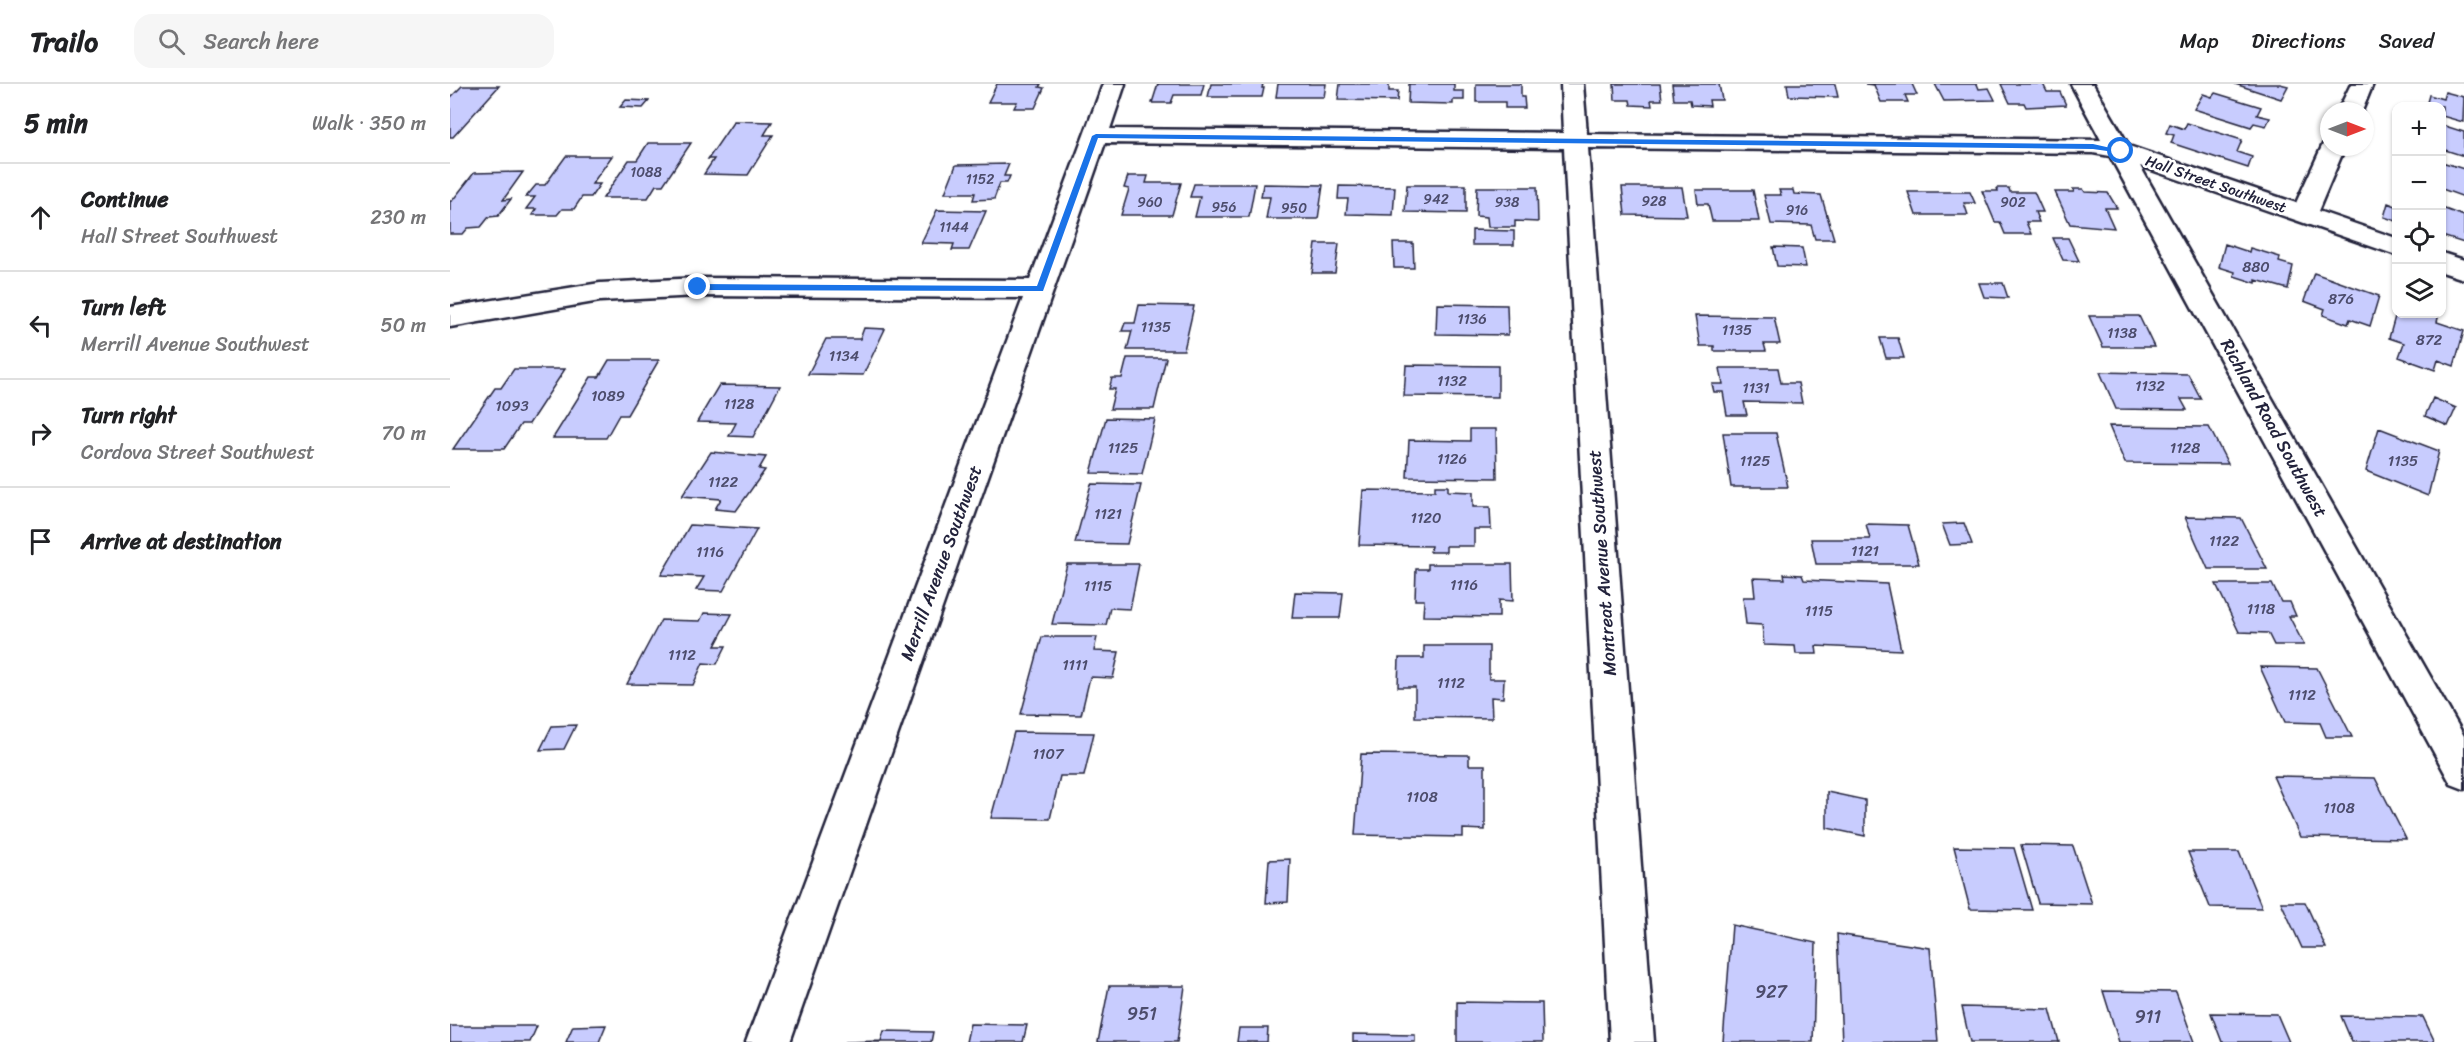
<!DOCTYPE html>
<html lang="en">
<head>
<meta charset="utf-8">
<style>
	body { margin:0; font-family:Sriracha,sans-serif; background:#f6f6f6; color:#202124 }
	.controls { position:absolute; right:18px; top:18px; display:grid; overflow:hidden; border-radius:12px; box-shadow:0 2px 4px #0004 }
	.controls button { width:54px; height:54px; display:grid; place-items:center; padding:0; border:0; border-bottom:2px solid #e0e0e0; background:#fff; color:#202124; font:30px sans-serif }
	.compass { position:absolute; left:1870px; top:18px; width:54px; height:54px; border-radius:50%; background:#fff; box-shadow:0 2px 4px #0004; rotate:90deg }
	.stop { position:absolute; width:18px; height:18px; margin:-14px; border:4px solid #1a73e8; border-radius:50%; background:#fff }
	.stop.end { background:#1a73e8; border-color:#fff; box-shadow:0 2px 6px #0008 }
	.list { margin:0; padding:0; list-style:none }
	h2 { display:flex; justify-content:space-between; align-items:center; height:78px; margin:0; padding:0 24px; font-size:26px }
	h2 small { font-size:20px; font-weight:400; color:#757577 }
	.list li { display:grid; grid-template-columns:39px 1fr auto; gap:18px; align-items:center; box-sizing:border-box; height:108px; padding:0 24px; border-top:2px solid #e0e0e0 }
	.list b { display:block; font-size:22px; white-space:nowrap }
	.list p { margin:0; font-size:20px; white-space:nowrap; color:#757577 }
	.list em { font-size:20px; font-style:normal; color:#757577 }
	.icon { flex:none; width:33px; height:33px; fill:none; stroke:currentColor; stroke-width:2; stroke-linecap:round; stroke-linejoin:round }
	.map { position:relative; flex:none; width:2014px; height:958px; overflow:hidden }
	header { display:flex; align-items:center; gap:36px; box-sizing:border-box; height:84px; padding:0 30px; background:#fff; border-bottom:2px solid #e0e0e0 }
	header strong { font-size:28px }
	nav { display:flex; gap:33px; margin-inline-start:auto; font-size:21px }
	.search { width:420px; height:54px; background:#f6f6f6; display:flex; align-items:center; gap:15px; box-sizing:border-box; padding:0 21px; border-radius:18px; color:#757577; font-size:22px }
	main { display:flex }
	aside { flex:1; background:#fff }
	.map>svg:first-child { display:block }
	.building { fill:#c8ccfe; stroke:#22223b; stroke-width:1.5 }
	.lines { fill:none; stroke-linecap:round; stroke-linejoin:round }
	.minor-casing { stroke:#22223b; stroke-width:5 }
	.minor { fill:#fff; fill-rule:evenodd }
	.route { fill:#1a73e8 }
	.labels { text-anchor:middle; stroke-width:5; stroke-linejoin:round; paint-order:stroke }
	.far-number-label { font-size:14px; fill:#4c4c6c }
	.far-street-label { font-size:15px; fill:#22223b; stroke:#fff }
	.number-label { font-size:15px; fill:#4c4c6c }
	.street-label { font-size:18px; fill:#22223b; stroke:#fff }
	.near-number-label { font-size:18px; fill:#4c4c6c }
</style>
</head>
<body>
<header>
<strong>Trailo</strong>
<div class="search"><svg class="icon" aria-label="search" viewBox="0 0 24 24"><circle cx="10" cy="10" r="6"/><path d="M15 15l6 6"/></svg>Search here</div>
<nav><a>Map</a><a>Directions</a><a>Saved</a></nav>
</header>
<main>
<aside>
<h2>5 min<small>Walk · 350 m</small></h2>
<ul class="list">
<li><svg class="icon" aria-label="ahead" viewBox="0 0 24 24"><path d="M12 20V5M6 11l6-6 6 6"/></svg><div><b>Continue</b><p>Hall Street Southwest</p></div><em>230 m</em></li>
<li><svg class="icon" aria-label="left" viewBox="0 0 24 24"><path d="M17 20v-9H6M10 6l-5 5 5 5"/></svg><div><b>Turn left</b><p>Merrill Avenue Southwest</p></div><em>50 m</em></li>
<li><svg class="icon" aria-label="right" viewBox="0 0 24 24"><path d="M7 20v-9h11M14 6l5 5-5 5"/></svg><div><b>Turn right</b><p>Cordova Street Southwest</p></div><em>70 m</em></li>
<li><svg class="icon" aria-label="arrive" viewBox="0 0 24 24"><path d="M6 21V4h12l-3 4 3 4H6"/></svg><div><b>Arrive at destination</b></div></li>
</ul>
</aside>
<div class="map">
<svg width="2014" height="958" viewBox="0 0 2014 958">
	<rect width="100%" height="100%" fill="#fff"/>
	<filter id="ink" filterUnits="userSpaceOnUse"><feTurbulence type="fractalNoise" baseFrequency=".0167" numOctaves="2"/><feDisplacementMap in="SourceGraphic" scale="12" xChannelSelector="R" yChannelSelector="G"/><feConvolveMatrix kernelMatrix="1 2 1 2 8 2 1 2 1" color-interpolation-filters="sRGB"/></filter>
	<g filter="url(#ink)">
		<path class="building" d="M547 0H591L589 3 594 4 585 24H564L567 18H538Z
			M708 0H754L751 11H724L721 19H702Z
			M761 0H813L812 4H814L812 13H758Z
			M828 0H876L874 13H826Z
			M890 0H939V7H948L947 17 888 16Z
			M959 0H1004V7H1014V16H1003V20L958 19Z
			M1026 0H1071V13H1074L1075 24H1055V18H1026Z
			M1164 0H1210L1212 16H1201L1202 22 1181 21 1180 16H1165Z
			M1222 0H1269L1272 16H1259L1260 22 1241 21 1240 16H1224Z
			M1337 0H1385L1388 13 1339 12Z
			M1415 0H1462L1467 11H1455L1458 18H1431L1424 1Z
			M1485 0H1527L1529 5 1539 4 1545 16 1494 17Z
			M1551 0H1593L1597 8H1610L1616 21 1576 23 1574 19H1560Z
			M1785 0H1830L1838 2 1831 15Z
			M12 2H49L3 53H0V14Z
			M1995 8 2014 13 2013 38 1992 32V22H1976L1979 11 1993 15Z
			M1765 9 1811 23 1807 31 1820 34 1816 42 1804 39 1801 43 1744 25 1753 10 1762 13Z
			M176 16 199 17 193 24 170 23Z
			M284 37 322 38 314 51H323L298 91 254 90 264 75H258Z
			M1737 39 1792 56 1787 68 1802 73 1798 84 1721 59 1724 51 1716 49 1720 40 1734 45Z
			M1992 41 2014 48V72L1992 65Z
			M198 59H241L213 101H206L198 114H153L179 76H187Z
			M116 72H162L142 100H150L141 113H132L124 125H112L107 131H82L86 125H76L85 113H76L86 101H95Z
			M1992 78 2014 85V113L1992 105Z
			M559 80 554 92H560L557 99H550L544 115 523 116 525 109H495L506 81Z
			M73 88 53 116 61 115 48 132 39 133 31 143 18 144 13 150H0V117H2L24 89Z
			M678 92H698L696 99H731L722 131H671L679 105 674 104Z
			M744 100H805L799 133H745L750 113H740Z
			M813 100 873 101 868 135H816L820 113H811Z
			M957 101H1016V129L955 128Z
			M889 102 945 103 943 131 896 130 898 115H888Z
			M1027 103H1087L1088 138 1065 137V143H1038L1037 133 1026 132Z
			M1172 103H1232L1237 132 1175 131Z
			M1547 104H1559L1560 108H1584L1593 128H1585L1589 138H1576L1581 150H1555L1550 138H1545L1532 107H1548Z
			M1623 105H1633L1635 108 1658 109 1667 124H1655L1664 144 1620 140 1605 108H1624Z
			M1246 106H1303L1309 137H1262L1258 120H1248Z
			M1329 106H1343L1344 110 1371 111 1384 155H1365L1361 141 1321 140 1314 111H1331Z
			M1458 108H1520L1525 119H1514L1518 131H1466Z
			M1938 119 1946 122V137L1934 133Z
			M1992 124 2014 132V159L1992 152Z
			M487 126 536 127 519 166H502L504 160 471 159Z
			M1022 146 1064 147V161H1022Z
			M1603 154H1618L1629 177 1613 176Z
			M943 159H963L964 184H944Z
			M866 160H889L885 189H862Z
			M1775 160 1799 168 1800 164 1830 173 1829 178 1843 182 1838 205 1806 196V199L1784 192 1785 188 1769 183Z
			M1323 163 1352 164 1356 183 1327 182Z
			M1864 189 1929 212 1920 242 1900 235 1898 240 1873 231 1875 225 1854 217Z
			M1529 199H1553L1558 214 1534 213Z
			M987 220 1057 221 1058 251 986 250Z
			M689 221 744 222 734 266H677L682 247H672L675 239H685Z
			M1946 229 1989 230 1987 238 2014 247 2004 282 1988 276 1985 286 1949 273 1954 259 1939 254Z
			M1245 232 1324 233 1330 260H1314L1316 267H1264V262H1250Z
			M1639 232H1689L1704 263H1653Z
			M414 244 435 245 413 291 358 290 376 255H410Z
			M1430 254H1448L1454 274H1436Z
			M677 274H716L704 325H660L665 305H659L662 294H672Z
			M159 276H209L177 331H169L156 354H103L141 293H149Z
			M956 281 1048 282V313L954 312Z
			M1270 284H1328L1331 299H1348L1352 319 1294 318 1297 331H1277L1273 308H1264L1262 300H1273Z
			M64 285H115L79 340H71L54 365H3L45 304H51Z
			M1650 288 1738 290 1751 315H1731L1737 326 1666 325Z
			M269 301 330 302 303 353 279 352 286 339 247 338Z
			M1983 314 2006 324 1998 342 1975 332Z
			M656 334 705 335 692 390 641 389Z
			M1659 342 1759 343 1778 380 1675 379Z
			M1929 344 1989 367 1978 412 1916 387Z
			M1020 345H1046L1047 394 957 393 959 356 1020 357Z
			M1273 349H1326L1338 403H1281Z
			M261 368 316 373 309 385 315 386 286 427 265 425 271 415 232 412Z
			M641 400 691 401 677 460 625 459Z
			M985 402H998V407L1023 408V423H1040L1041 445H1024V462H996V468H980L981 462 909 461 913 406 985 407Z
			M1735 433 1791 434 1817 485H1758Z
			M1514 439 1522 460 1500 461 1492 440Z
			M1416 440 1458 441 1469 480H1366L1361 455H1420Z
			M240 441 307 445 273 507 246 506 254 493 211 491Z
			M617 480H689L680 525 660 524 656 541 602 540Z
			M978 480H1062L1063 517 1049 516V533L973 532 974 516H965L966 485H978Z
			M1334 490 1352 491 1354 496 1437 500 1451 566 1366 562 1367 570H1346L1345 562 1314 561 1312 541 1296 540 1293 513H1305L1303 494 1335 495Z
			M1766 500H1822L1831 518H1840L1846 532H1839L1854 561H1824L1818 549 1789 548Z
			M845 508 893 509 890 534H842Z
			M254 529 282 530 265 562H276L267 580 253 579 243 601 177 600 211 536 250 537Z
			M592 553H647L644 567 669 568 663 594 640 593 631 631 571 630Z
			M974 562H1039V595H1054L1053 614 1041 613 1042 634 965 633V603H948L949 574H974Z
			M1810 583 1867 584 1902 653H1876L1870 639 1835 638Z
			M126 641 114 665 90 666 102 642Z
			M564 648 644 649 634 692H610L600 735 541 734Z
			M911 670 1019 671V681H1035V746L1013 745V753L905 751Z
			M1823 692 1925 694 1956 755 1850 753Z
			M1377 708 1415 716V752L1377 744Z
			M1571 761 1623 762 1642 820 1588 819Z
			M1504 763 1564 764 1582 826 1520 825Z
			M1738 768H1789L1812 824 1760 823Z
			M840 775 838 818 816 819 819 776Z
			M1831 818H1855L1876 864H1852Z
			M1282 841 1366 859 1363 958H1273Z
			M1387 850 1480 864 1488 958H1392Z
			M659 902H735L727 958H648Z
			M1653 907 1726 908 1744 958H1669Z
			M1007 918 1092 919 1093 958H1007Z
			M1512 923 1600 925 1609 958H1520Z
			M1761 929 1827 930 1839 958H1772Z
			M1891 932 1973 933 1985 958H1902Z
			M520 940 577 941 573 958H516Z
			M156 941 149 958H116L123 942Z
			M0 942H87L80 958H0Z
			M789 944H818L817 958H787Z
			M434 947 483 948 481 958H394L431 957Z
			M903 950 965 951V958H903Z"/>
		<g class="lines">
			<g class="minor-casing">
				<path id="minor" d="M653 0H675L660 45 1113 49 1111 0H1133L1137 50 1651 56 1621 0H1643L1679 62 1846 119 1874 58 1879 57V63H1895L1868 127 1946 154V171L1690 82 2014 652V705L2001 700 1660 72 1643 69 1138 64 1204 958H1160L1114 64 655 59 340 958H296L573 214 248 212 150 217 0 243V223L150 199 248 194 580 196Z
					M1901 0H1923L1912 27H1888Z
					M1992 169 2014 176V195L1992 188Z"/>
			</g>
			<use href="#minor" class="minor"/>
		</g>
	</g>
	<path class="route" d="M646 50 1643 60 1674 67 1671 69 1643 65 648 54 593 207 248 206 244 203 248 200 587 202 642 52Z"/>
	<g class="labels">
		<g class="far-number-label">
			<text x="196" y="93">1088</text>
			<text x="530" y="100">1152</text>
			<text x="986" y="120">942</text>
			<text x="1204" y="122">928</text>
			<text x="700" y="123">960</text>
			<text x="1057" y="123">938</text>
			<text x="1563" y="123">902</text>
			<text x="774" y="128">956</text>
			<text x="844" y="129">950</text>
			<text x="1347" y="131">916</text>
			<text x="504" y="148">1144</text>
		</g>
		<g class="far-street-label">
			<text transform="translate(1766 100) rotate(19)" y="5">Hall Street Southwest</text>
		</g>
		<g class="number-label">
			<text x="1806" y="188">880</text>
			<text x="1891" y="220">876</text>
			<text x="1022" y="240">1136</text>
			<text x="706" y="248">1135</text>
			<text x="1287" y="251">1135</text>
			<text x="1672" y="254">1138</text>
			<text x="1979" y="261">872</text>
			<text x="394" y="277">1134</text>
			<text x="1002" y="302">1132</text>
			<text x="1700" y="307">1132</text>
			<text x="1306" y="309">1131</text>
			<text x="158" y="317">1089</text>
			<text x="289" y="325">1128</text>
			<text x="62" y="327">1093</text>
			<text x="673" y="369">1125</text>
			<text x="1735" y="369">1128</text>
			<text x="1002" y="380">1126</text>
			<text x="1305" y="382">1125</text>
			<text x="1953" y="382">1135</text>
			<text x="273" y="403">1122</text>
			<text x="658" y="435">1121</text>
			<text x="976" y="439">1120</text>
			<text x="1774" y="462">1122</text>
			<text x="1415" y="472">1121</text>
			<text x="260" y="473">1116</text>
			<text x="1014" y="506">1116</text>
			<text x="648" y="507">1115</text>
			<text x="1811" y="530">1118</text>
			<text x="1369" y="532">1115</text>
			<text x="232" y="576">1112</text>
			<text x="625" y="586">1111</text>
			<text x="1001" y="604">1112</text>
			<text x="1852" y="616">1112</text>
			<text x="598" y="675">1107</text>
			<text x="972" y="718">1108</text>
			<text x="1889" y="729">1108</text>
		</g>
		<g class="street-label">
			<text transform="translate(1824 344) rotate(61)" y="6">Richland Road Southwest</text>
			<text transform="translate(491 479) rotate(-70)" y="6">Merrill Avenue Southwest</text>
			<text transform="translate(1152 479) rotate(-94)" y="6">Montreat Avenue Southwest</text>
		</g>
		<g class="near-number-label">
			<text x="1321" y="914">927</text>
			<text x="692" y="936">951</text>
			<text x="1698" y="939">911</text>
		</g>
	</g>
</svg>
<div class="controls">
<button>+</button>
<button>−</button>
<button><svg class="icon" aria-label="locate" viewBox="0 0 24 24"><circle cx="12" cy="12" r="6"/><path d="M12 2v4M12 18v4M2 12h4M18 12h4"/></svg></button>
<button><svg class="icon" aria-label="layers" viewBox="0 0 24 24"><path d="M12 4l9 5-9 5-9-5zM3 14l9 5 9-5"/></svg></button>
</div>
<svg class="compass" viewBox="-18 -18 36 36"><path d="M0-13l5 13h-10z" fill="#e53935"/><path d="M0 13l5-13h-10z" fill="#757577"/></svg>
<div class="stop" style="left:1671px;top:67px"></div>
<div class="stop end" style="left:248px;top:203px"></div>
</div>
</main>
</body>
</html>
